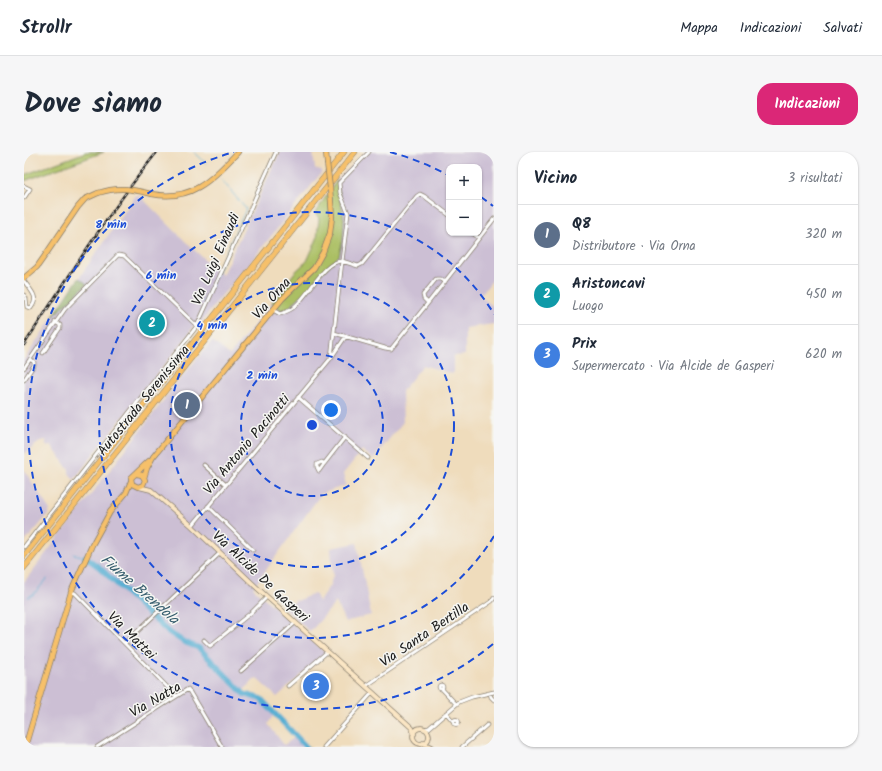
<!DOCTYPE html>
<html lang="it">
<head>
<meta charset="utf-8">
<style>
	body { margin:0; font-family:Kalam,sans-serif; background:#f6f6f7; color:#1f2937 }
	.controls { position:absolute; right:12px; top:12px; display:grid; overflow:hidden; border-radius:8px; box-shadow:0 1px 3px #0004 }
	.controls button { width:36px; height:36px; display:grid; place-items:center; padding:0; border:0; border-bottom:1px solid #e0e1e3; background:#fff; color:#1f2937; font:20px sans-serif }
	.you { position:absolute; left:307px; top:258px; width:14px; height:14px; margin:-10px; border:3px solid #fff; border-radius:50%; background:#1a73e8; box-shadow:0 0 0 6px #1a73e833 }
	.badge { display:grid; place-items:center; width:26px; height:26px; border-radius:50%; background:#db2777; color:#fff; font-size:13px; font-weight:700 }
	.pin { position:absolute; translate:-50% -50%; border:2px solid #fff; box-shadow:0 1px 4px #0006 }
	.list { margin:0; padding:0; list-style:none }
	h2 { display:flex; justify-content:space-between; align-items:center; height:52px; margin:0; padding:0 16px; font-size:17px }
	h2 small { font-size:13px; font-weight:400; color:#747a83 }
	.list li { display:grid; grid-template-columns:26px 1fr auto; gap:12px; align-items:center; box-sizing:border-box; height:60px; padding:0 16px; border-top:1px solid #e0e1e3 }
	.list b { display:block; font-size:15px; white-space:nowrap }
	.list p { margin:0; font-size:13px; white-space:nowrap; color:#747a83 }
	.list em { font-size:13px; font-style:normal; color:#747a83 }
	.map { position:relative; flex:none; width:470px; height:595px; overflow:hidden; border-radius:16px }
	header { display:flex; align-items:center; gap:24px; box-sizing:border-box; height:56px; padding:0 20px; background:#fff; border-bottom:1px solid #e0e1e3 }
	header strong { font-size:19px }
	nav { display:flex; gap:22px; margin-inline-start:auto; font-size:14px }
	.intro { display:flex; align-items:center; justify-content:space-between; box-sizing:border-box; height:96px; padding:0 24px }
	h1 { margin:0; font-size:28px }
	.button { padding:10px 18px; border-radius:16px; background:#db2777; color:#fff; font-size:14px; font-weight:700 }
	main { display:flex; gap:24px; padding:0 24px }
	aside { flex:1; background:#fff; border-radius:16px; box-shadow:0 1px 3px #0004 }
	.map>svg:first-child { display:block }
	.industrial { fill:#ccbfd4; fill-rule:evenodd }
	.green { fill:#abbf63; stroke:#646e40 }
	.forest { fill:#88a659; stroke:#52613a }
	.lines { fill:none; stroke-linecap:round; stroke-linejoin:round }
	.stream { stroke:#55add2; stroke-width:1 }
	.river { stroke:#55add2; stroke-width:5.5 }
	.minor-casing { stroke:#867c6c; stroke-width:4.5 }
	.secondary-casing { stroke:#867c6c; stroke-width:5.5 }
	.primary-casing { stroke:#867c6c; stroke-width:6 }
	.motorway-casing { stroke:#867c6c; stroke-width:6 }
	.minor { stroke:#fff; stroke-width:3 }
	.secondary { stroke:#fbe6c4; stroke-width:4 }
	.primary { stroke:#f6c06b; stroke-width:4.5 }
	.motorway { stroke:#f6c06b; stroke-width:5 }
	.rail-casing { stroke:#1c1c1c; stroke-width:2.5 }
	.rail { stroke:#f6f6f2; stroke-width:1; stroke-dasharray:3; stroke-linecap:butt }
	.primary-bridge-casing { stroke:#867c6c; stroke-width:6; stroke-linecap:butt }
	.primary-bridge { stroke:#f6c06b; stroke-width:4.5 }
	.ring { fill:none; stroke:#1d4ed8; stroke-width:2; stroke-dasharray:7 5 }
	.labels { text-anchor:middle; stroke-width:3; stroke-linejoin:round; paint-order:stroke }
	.street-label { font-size:14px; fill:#1c1c1c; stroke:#f6f6f2 }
	.water-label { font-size:15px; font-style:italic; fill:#365d6e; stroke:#f6f6f2 }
	.centre { fill:#1d4ed8; stroke:#f6f6f2; stroke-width:2 }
	.ring-label { font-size:12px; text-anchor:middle; font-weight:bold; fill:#1d4ed8; stroke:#f6f6f2; stroke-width:3; stroke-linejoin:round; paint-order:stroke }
</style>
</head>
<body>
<header>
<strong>Strollr</strong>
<nav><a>Mappa</a><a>Indicazioni</a><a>Salvati</a></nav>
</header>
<div class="intro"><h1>Dove siamo</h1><a class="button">Indicazioni</a></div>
<main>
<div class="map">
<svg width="470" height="595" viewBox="0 0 470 595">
	<rect width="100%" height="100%" fill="#f6f6f2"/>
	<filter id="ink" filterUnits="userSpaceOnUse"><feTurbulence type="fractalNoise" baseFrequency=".025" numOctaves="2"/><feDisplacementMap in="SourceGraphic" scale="8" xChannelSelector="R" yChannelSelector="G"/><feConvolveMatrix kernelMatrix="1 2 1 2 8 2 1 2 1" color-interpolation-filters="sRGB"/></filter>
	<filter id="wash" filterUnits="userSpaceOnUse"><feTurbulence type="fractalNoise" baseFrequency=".012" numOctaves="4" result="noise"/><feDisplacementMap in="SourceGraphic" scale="16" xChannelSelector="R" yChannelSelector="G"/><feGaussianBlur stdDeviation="0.9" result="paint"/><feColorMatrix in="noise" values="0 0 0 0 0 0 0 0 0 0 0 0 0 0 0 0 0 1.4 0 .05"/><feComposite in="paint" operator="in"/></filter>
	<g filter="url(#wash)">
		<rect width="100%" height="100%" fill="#efdcbc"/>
		<path class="industrial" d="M256 0H289L291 16 292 17 298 18V20L218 121 199 142 177 171 169 174 165 182 64 309 50 328 45 321V318L27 293 24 295 21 292 23 289 20 288 17 289 0 302V208L28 166 63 133 55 126 112 43 116 44 166 94 198 123Z
			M342 0H470V126L456 144 470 155V172L441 176V203L429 204V222L399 213 378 239 379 270 349 307 338 298 319 322 322 333 297 342 229 436 302 501 253 545 232 526 219 539 224 547 230 546 250 562 244 572 260 593 270 586 279 595H0V430L152 232 188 189 206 203 248 151 260 159 320 67 313 28ZM425 15H455V81H425Z
			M0 318 26 358 24 363 0 391Z
			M333 391 347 463 321 470 312 450 286 480 259 455 269 451 272 448 273 449 291 441 295 450 306 433 309 423 307 396Z"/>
		<path class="green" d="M62 0H80L0 29V23Z
			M313 28 320 67 319 87 315 104 296 123 283 138 260 160 248 151 249 149 271 120 283 109 293 87 295 66 291 61Z"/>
		<path class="forest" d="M55 126 63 132 28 166Z"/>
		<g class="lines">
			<path class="stream" d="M170 0 182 11
				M179 151 222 57 197 27
				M50 402 61 405
				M4 445 10 442 23 427"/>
			<path class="river" d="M61 405 75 415 143 479 160 490 175 496 220 542 237 547 282 595"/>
		</g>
	</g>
	<g filter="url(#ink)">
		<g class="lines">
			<g class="minor-casing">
				<path id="minor" d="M0 34 6 37 0 46
					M448 81 455 86
					M0 129C6 138 16 145 7 156L3 155 2 146 0 143
					M404 151 400 147 399 143 412 127H416L421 130
					M249 158 256 162C261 160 266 159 270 155 285 144 299 109 318 109L324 61 316 41 315 31 345 0
					M310 181 361 196 367 197 404 151 470 67
					M19 201 36 176V173L31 170
					M307 206 318 109 334 114 338 112 393 44 396 42 400 44 425 63
					M0 216 41 157 94 103 100 104 173 174
					M0 228 10 213V210L6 207
					M274 245 344 306
					M300 312 295 319 293 315V312L298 310 300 312 321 285
					M180 313 202 333
					M184 354 229 398
					M168 374 307 206 322 184
					M0 395 173 174 252 0
					M47 440 51 441 152 544
					M180 488 186 494 228 460 243 445
					M101 491 196 401
					M217 519 271 471
					M415 535a2 2 0 1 1 4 0a2 2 0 1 1-4 0Z
					M264 534 303 500
					M342 534 468 449 470 446
					M418 537 432 552
					M466 541 467 545 470 548
					M422 561 429 569
					M429.5 570a2.5 2.5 0 1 1 5 0a2.5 2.5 0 1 1-5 0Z
					M400 577 405 576 435 550 448 545 470 540
					M73 595 164 537 198 595
					M300 595 348 541
					M438 595 463 573"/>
			</g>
			<g class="secondary-casing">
				<path id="secondary" d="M115 335 127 338 168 374 231 434 388 576 390 582
					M389 584a8 8 0 1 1 16 0a8 8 0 1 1-16 0Z
					M399 591 407 595"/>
			</g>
			<g class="primary-casing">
				<path id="primary" d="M302 0 303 11
					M128 42C168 50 188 27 214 0
					M0 126 13 115 20 105 54 55 61 47 74 41
					M113 322 118 323 121 328 119 333 114 335 108 332 107 326 125 309
					M120 326 123 316 129 305 258 147 290 116 299 100 306 81 308 65 306 36
					M1 595 47 440 68 393 86 360 102 341 107 329"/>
			</g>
			<g class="motorway-casing">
				<path id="motorway" d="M0 404 320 0
					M0 416 331 0"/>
			</g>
			<use href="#minor" class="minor"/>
			<use href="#secondary" class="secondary"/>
			<use href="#primary" class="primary"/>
			<use href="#motorway" class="motorway"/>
			<g class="rail-casing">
				<path id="rail" d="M0 193C43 127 84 61 133 0"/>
			</g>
			<use href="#rail" class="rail"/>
			<g class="primary-bridge-casing">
				<path id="primary-bridge" d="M303 11 306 36
					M74 41C95 34 107 37 128 42"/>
			</g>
			<use href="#primary-bridge" class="primary-bridge"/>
		</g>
	</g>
	<g class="ring">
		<circle cx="288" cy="273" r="71"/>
		<circle cx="288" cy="273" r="142"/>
		<path d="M470 384A213 213 0 1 1 470 162"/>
		<path d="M469 492A284 284 0 1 1 210 0M366 0A284 284 0 0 1 424 23M457 45A284 284 0 0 1 469 54"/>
	</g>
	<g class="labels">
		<g class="street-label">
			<text transform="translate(191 107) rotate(-66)" y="5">Via Luigi Einaudi</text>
			<text transform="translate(247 146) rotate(-48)" y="5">Via Orna</text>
			<text transform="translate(119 248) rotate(-51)" y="5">Autostrada Serenissima</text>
			<text transform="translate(222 292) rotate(-50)" y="5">Via Antonio Pacinotti</text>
			<text transform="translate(237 424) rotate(43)" y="5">Via Alcide De Gasperi</text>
			<text transform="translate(400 482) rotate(-34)" y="5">Via Santa Bertilla</text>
			<text transform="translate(108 483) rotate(45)" y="5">Via Mattei</text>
			<text transform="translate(131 547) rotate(-30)" y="5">Via Natta</text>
		</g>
		<g class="water-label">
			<text transform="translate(116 437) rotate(41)" y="5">Fiume Brendola</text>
		</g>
	</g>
	<circle cx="288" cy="273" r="6" class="centre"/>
	<g class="ring-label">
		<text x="87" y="76">8 min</text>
		<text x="137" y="127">6 min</text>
		<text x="188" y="177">4 min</text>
		<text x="238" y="227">2 min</text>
	</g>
</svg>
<div class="controls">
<button>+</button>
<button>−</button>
</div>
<div class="you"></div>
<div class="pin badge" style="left:163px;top:253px;background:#5c6f8a">1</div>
<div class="pin badge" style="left:128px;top:171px;background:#0f9aa8">2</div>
<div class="pin badge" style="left:292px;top:534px;background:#3f7fe0">3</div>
</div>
<aside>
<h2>Vicino<small>3 risultati</small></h2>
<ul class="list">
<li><span class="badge" style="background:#5c6f8a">1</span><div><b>Q8</b><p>Distributore · Via Orna</p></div><em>320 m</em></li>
<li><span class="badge" style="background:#0f9aa8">2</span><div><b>Aristoncavi</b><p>Luogo</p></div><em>450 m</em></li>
<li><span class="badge" style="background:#3f7fe0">3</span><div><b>Prix</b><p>Supermercato · Via Alcide de Gasperi</p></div><em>620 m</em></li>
</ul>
</aside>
</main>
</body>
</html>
